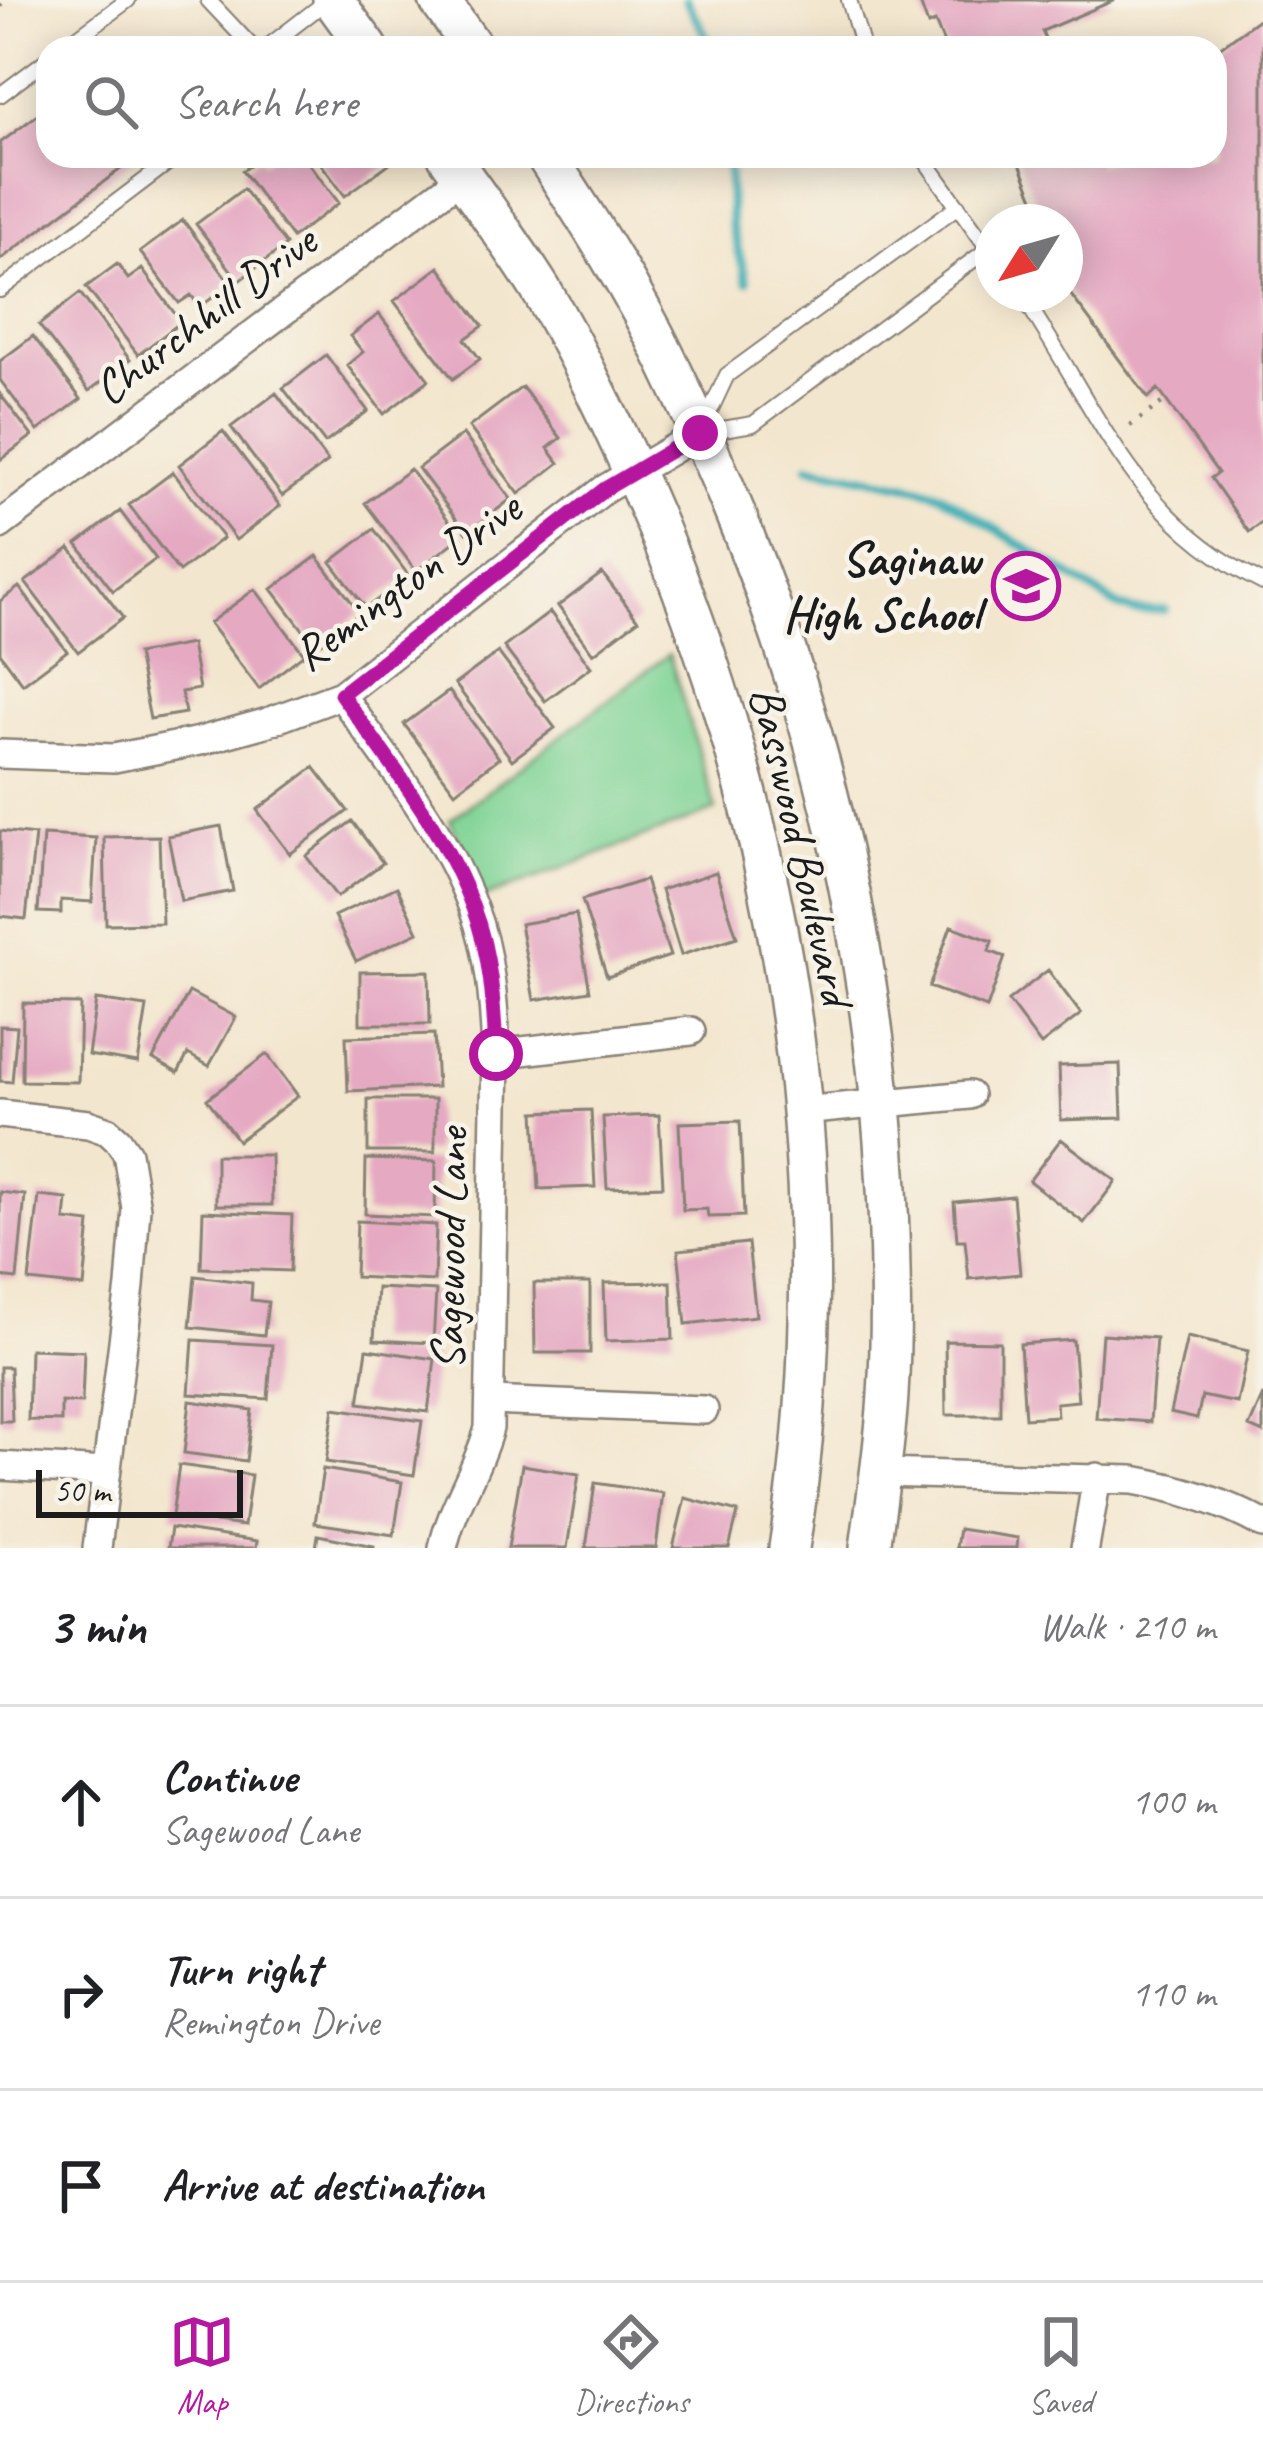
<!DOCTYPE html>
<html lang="en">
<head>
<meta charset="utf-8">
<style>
	body { margin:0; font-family:Caveat,sans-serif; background:#f6f6f6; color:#202124 }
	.compass { position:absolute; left:975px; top:204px; width:108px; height:108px; border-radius:50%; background:#fff; box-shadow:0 6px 30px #0003; rotate:233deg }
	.scale { position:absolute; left:36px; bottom:30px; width:207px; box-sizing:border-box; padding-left:12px; border:6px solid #1c1c1c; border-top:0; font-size:33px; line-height:42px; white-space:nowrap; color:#1c1c1c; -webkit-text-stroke:9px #f7f3e8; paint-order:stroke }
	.stop { position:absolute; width:36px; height:36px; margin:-27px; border:9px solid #b5179e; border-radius:50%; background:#fff }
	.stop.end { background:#b5179e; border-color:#fff; box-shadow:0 3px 12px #0008 }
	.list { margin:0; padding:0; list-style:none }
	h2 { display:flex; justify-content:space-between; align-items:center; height:156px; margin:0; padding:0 48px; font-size:51px }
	h2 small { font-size:39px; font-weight:400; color:#757577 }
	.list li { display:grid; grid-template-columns:78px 1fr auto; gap:36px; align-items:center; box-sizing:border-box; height:192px; padding:0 48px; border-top:3px solid #e0e0e0 }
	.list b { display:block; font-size:45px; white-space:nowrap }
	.list p { margin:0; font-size:39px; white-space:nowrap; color:#757577 }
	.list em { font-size:39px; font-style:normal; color:#757577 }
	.icon { flex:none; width:66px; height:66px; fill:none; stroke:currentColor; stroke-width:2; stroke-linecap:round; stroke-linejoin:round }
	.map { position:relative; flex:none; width:1263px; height:1548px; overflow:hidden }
	.search { position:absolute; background:#fff; box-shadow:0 6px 30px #0003; left:36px; right:36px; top:36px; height:132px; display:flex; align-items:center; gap:30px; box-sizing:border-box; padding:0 42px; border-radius:36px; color:#757577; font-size:45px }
	.sheet { height:732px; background:#fff }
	nav { display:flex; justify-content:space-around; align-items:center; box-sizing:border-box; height:168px; border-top:3px solid #e0e0e0; background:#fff; font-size:33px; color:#757577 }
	nav a { display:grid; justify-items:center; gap:6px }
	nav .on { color:#b5179e }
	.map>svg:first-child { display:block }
	.green { fill:#81d497; stroke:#4e785a; stroke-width:3 }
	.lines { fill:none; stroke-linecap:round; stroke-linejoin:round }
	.stream { stroke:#3badb4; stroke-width:9 }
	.building { fill:#e5a9c2 }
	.service-casing { stroke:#888175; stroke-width:18 }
	.minor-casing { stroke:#888175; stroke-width:32 }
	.secondary-casing { stroke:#888175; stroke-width:44 }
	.path { stroke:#888175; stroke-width:4.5; stroke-dasharray:3 9; stroke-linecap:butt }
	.service { stroke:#fff; stroke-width:14 }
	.minor { stroke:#fff; stroke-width:27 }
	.secondary { stroke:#fff; stroke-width:39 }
	.route { stroke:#b5179e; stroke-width:15 }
	.labels { text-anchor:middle; stroke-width:9; stroke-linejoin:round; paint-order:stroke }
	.street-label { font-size:48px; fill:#1c1c1c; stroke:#f7f3e8 }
	.poi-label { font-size:48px; font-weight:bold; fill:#1c1c1c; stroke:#f7f3e8; text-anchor:end }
</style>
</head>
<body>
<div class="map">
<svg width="1263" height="1548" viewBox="0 0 1263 1548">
	<rect width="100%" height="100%" fill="#f7f3e8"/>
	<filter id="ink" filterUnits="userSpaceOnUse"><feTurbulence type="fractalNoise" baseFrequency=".00833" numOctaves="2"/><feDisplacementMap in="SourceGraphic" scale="24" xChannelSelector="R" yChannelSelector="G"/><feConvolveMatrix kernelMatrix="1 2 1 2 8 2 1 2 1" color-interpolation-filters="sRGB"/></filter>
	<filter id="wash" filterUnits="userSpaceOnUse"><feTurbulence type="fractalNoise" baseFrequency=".004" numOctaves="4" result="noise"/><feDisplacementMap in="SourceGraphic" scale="48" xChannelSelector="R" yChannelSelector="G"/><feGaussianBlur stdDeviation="2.7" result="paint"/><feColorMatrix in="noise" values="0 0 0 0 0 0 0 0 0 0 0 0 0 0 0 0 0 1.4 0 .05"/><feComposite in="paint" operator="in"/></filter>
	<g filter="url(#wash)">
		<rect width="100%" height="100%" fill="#f3e6ce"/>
		<path class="green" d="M669 654 716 810 483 898 450 820Z"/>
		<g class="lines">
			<path class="stream" d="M686 0 713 48
				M728 156 731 225 747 281
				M809 466 921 488 942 495 1118 606 1134 611 1165 610"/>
		</g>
		<g id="blocks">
			<path class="building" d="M919 0H1115L1042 31 1049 48H946L935 22 928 25Z
				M1263 16V522L1249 532 1211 478 1218 473 1158 389 1148 398 1065 287V222H1047L1040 213 1017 156H1094L1098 166 1122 156H1215V51Z
				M48 107V156H138L0 260V143Z
				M273 156H303L339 203 292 238 242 171 259 158 263 163Z
				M315 156H385L390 163 345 196Z
				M243 189 286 245 239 281 196 224Z
				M183 220 231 284 200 307 191 295 179 303 140 252Z
				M117 264 128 279 142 269 181 322 138 355 86 287Z
				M439 267 483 326 465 339 480 359 453 379 394 301Z
				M80 293 130 360 89 391 39 325Z
				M379 314 429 380 384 414 347 365 363 352 350 336Z
				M33 336 81 399 38 431 0 380V361Z
				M326 355 368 411 325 443 283 388Z
				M522 387 561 438 548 448 559 463 519 494 469 427Z
				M276 393 328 462 282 496 231 427Z
				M0 394 32 436 0 460Z
				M223 431 280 506 236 540 179 465Z
				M463 434 511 499 467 533 418 468Z
				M410 469 461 537 416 571 365 503Z
				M173 472 223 538 179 572 129 505Z
				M120 511 156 559 113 591 77 544Z
				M374 529 409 576 366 608 331 562Z
				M70 548 123 618 78 652 25 582Z
				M317 556 360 613 316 647 272 589Z
				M602 573 638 620 593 654 558 606Z
				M19 587 67 651 23 684 0 653V601Z
				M255 589 304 654 259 689 209 623Z
				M550 612 591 667 545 701 504 647Z
				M191 644 199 689 181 692 185 713 150 719 137 654Z
				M498 652 555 728 512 760 455 684Z
				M449 691 499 758 455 792 404 724Z
				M314 767 348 811 290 854 257 810Z
				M352 821 383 863 337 897 306 856Z
				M221 826 233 891 181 901 168 836Z
				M0 831 35 835 26 919 0 916Z
				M43 835 96 838 92 902 61 900V913L38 912Z
				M159 836 162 923 106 924 104 837Z
				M716 872 737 937 681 955 661 890Z
				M645 880 670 956 607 977 582 900Z
				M397 887 418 932 356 961 334 916Z
				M576 914 590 991 534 1000 520 924Z
				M951 926 992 941 989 951 1005 957 987 1008 929 987Z
				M1048 970 1081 1014 1041 1045 1008 1001Z
				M429 971 430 1024H360V972Z
				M189 992 236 1017 209 1066 188 1054 178 1073 153 1059Z
				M96 1000 147 1007 138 1063 88 1055Z
				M23 1003 80 1004 78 1082 22 1081Z
				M0 1026 17 1027 12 1082 0 1081Z
				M434 1034 437 1087 348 1091 346 1037Z
				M267 1054 298 1096 238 1141 207 1099Z
				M1120 1064 1122 1118 1061 1120 1059 1066Z
				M368 1099H435V1152H368Z
				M591 1110 595 1187 539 1189 535 1112Z
				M659 1115 663 1186 607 1188 603 1117Z
				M740 1121 744 1216 708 1217 707 1209 683 1210 679 1123Z
				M1061 1139 1116 1181 1084 1223 1029 1181Z
				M216 1155H271L272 1205H216Z
				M366 1159 436 1161 435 1217 365 1214Z
				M0 1192 25 1195 17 1279 0 1277Z
				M39 1196 67 1199 65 1220 90 1223 84 1287 29 1281Z
				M1013 1196 1020 1274 969 1279 965 1240H957L954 1202Z
				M203 1211 292 1215 290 1271 201 1268Z
				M357 1221 436 1225 434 1281 355 1277Z
				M748 1243 756 1316 686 1324 678 1250Z
				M195 1276 252 1283 251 1300 268 1302 264 1335 190 1327Z
				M671 1282 673 1339 606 1341 604 1283Z
				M534 1283H590V1353H535Z
				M377 1288 436 1291 433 1343 374 1340Z
				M1102 1334 1156 1338 1150 1422 1096 1418Z
				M1187 1337 1248 1351 1237 1403 1202 1396 1197 1419 1170 1413Z
				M193 1340 272 1345 268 1399 189 1394Z
				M1073 1340 1078 1401 1056 1403 1057 1416 1025 1418 1020 1344Z
				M945 1341 1000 1342V1415H946Z
				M30 1349 84 1351 82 1403 61 1402V1421L28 1420Z
				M367 1349 435 1359 428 1412 359 1403Z
				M0 1367H10L12 1421H0Z
				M1263 1395V1433L1249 1427Z
				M190 1401 252 1410 246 1461 184 1453Z
				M334 1408 422 1421 414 1475 326 1462Z
				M179 1465 251 1475 244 1526 172 1516Z
				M522 1465 579 1474 567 1548H508Z
				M323 1469 402 1482 394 1535 315 1523Z
				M595 1483 663 1493 656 1548H586Z
				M685 1498 738 1512 729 1548H673Z
				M171 1528 257 1541 256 1548H168Z
				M959 1529 1018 1538 1017 1548H956Z
				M318 1535 374 1546V1548H316Z"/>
		</g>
	</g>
	<g filter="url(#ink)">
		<use href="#blocks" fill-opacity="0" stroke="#888175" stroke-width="3"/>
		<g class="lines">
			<g class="service-casing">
				<path id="service" d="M208 0 253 48
					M849 0 863 48
					M63 48 128 0
					M266 48 328 0
					M0 95 48 59
					M922 156 992 254
					M0 290 177 156
					M1021 294C1098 407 1131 518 1263 583
					M705 422 727 375 958 206
					M705 432 753 424 988 249"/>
			</g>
			<g class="minor-casing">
				<path id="minor" d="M0 525 463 176
					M341 695C388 762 444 830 473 908 491 954 494 1006 496 1054L489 1428C478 1470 452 1505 443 1548
					M0 754 114 758 200 741 265 723 341 695 605 489 700 433
					M496 1054 691 1031
					M801 1111 969 1095
					M0 1114 88 1124 108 1131 118 1140 127 1153 136 1208 130 1286 97 1548
					M491 1401 704 1410
					M0 1466 106 1472
					M881 1473 1133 1480C1179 1488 1222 1501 1263 1524
					M1085 1548 1097 1477"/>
			</g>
			<g class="secondary-casing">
				<path id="secondary" d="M333 0 368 48
					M439 0 473 48
					M448 156C480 200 512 244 541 290 586 365 623 446 657 526 790 847 842 1204 789 1548
					M546 156C589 222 632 288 666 359 790 613 862 859 884 1141 890 1225 893 1311 888 1395 885 1446 877 1497 870 1548"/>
			</g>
			<path class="path" d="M0 6 8 0
				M1130 426 1166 400"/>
			<use href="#service" class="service"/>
			<use href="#minor" class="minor"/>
			<use href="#secondary" class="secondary"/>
		</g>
	</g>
	<g class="lines" filter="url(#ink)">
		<path class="route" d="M496 1054C494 1006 491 954 473 908 444 830 389 762 341 694L605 489 700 433"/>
	</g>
	<defs>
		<g id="school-ring" transform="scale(3.45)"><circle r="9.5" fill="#f7f3e8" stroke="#b5179e" stroke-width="1.5"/><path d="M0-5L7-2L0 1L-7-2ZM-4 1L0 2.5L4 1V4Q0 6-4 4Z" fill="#b5179e"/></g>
	</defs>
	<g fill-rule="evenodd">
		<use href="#school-ring" x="1026" y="586"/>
	</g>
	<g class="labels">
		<g class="street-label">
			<text transform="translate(204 314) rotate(-37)" y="17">Churchhill Drive</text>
			<text transform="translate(406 580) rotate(-36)" y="17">Remington Drive</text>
			<text transform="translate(803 845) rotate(77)" y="17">Basswood Boulevard</text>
			<text transform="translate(448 1249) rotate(-89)" y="17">Sagewood Lane</text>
		</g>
		<g class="poi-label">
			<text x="980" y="575">Saginaw<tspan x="980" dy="55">High School</tspan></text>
		</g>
	</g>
</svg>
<svg class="compass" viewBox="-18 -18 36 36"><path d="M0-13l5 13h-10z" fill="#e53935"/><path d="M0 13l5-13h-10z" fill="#757577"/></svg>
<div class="scale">50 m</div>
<div class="stop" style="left:496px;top:1054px"></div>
<div class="stop end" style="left:700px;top:433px"></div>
<div class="search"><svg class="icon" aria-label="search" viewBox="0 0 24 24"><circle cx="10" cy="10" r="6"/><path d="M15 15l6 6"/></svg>Search here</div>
</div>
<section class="sheet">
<h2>3 min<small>Walk · 210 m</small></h2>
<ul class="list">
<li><svg class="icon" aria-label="ahead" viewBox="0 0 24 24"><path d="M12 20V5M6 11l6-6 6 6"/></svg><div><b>Continue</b><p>Sagewood Lane</p></div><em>100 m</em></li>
<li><svg class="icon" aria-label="right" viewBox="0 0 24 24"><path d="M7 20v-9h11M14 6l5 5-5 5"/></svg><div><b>Turn right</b><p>Remington Drive</p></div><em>110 m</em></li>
<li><svg class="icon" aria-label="arrive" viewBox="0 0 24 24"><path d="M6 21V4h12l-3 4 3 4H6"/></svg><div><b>Arrive at destination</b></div></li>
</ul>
</section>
<nav>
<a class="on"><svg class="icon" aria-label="map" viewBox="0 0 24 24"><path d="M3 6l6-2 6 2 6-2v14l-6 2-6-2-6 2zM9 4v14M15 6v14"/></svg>Map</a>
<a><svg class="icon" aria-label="directions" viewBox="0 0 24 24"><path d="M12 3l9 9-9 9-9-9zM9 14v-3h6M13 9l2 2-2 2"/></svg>Directions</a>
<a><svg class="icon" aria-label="saved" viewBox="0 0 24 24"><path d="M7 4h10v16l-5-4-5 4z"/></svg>Saved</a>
</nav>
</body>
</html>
